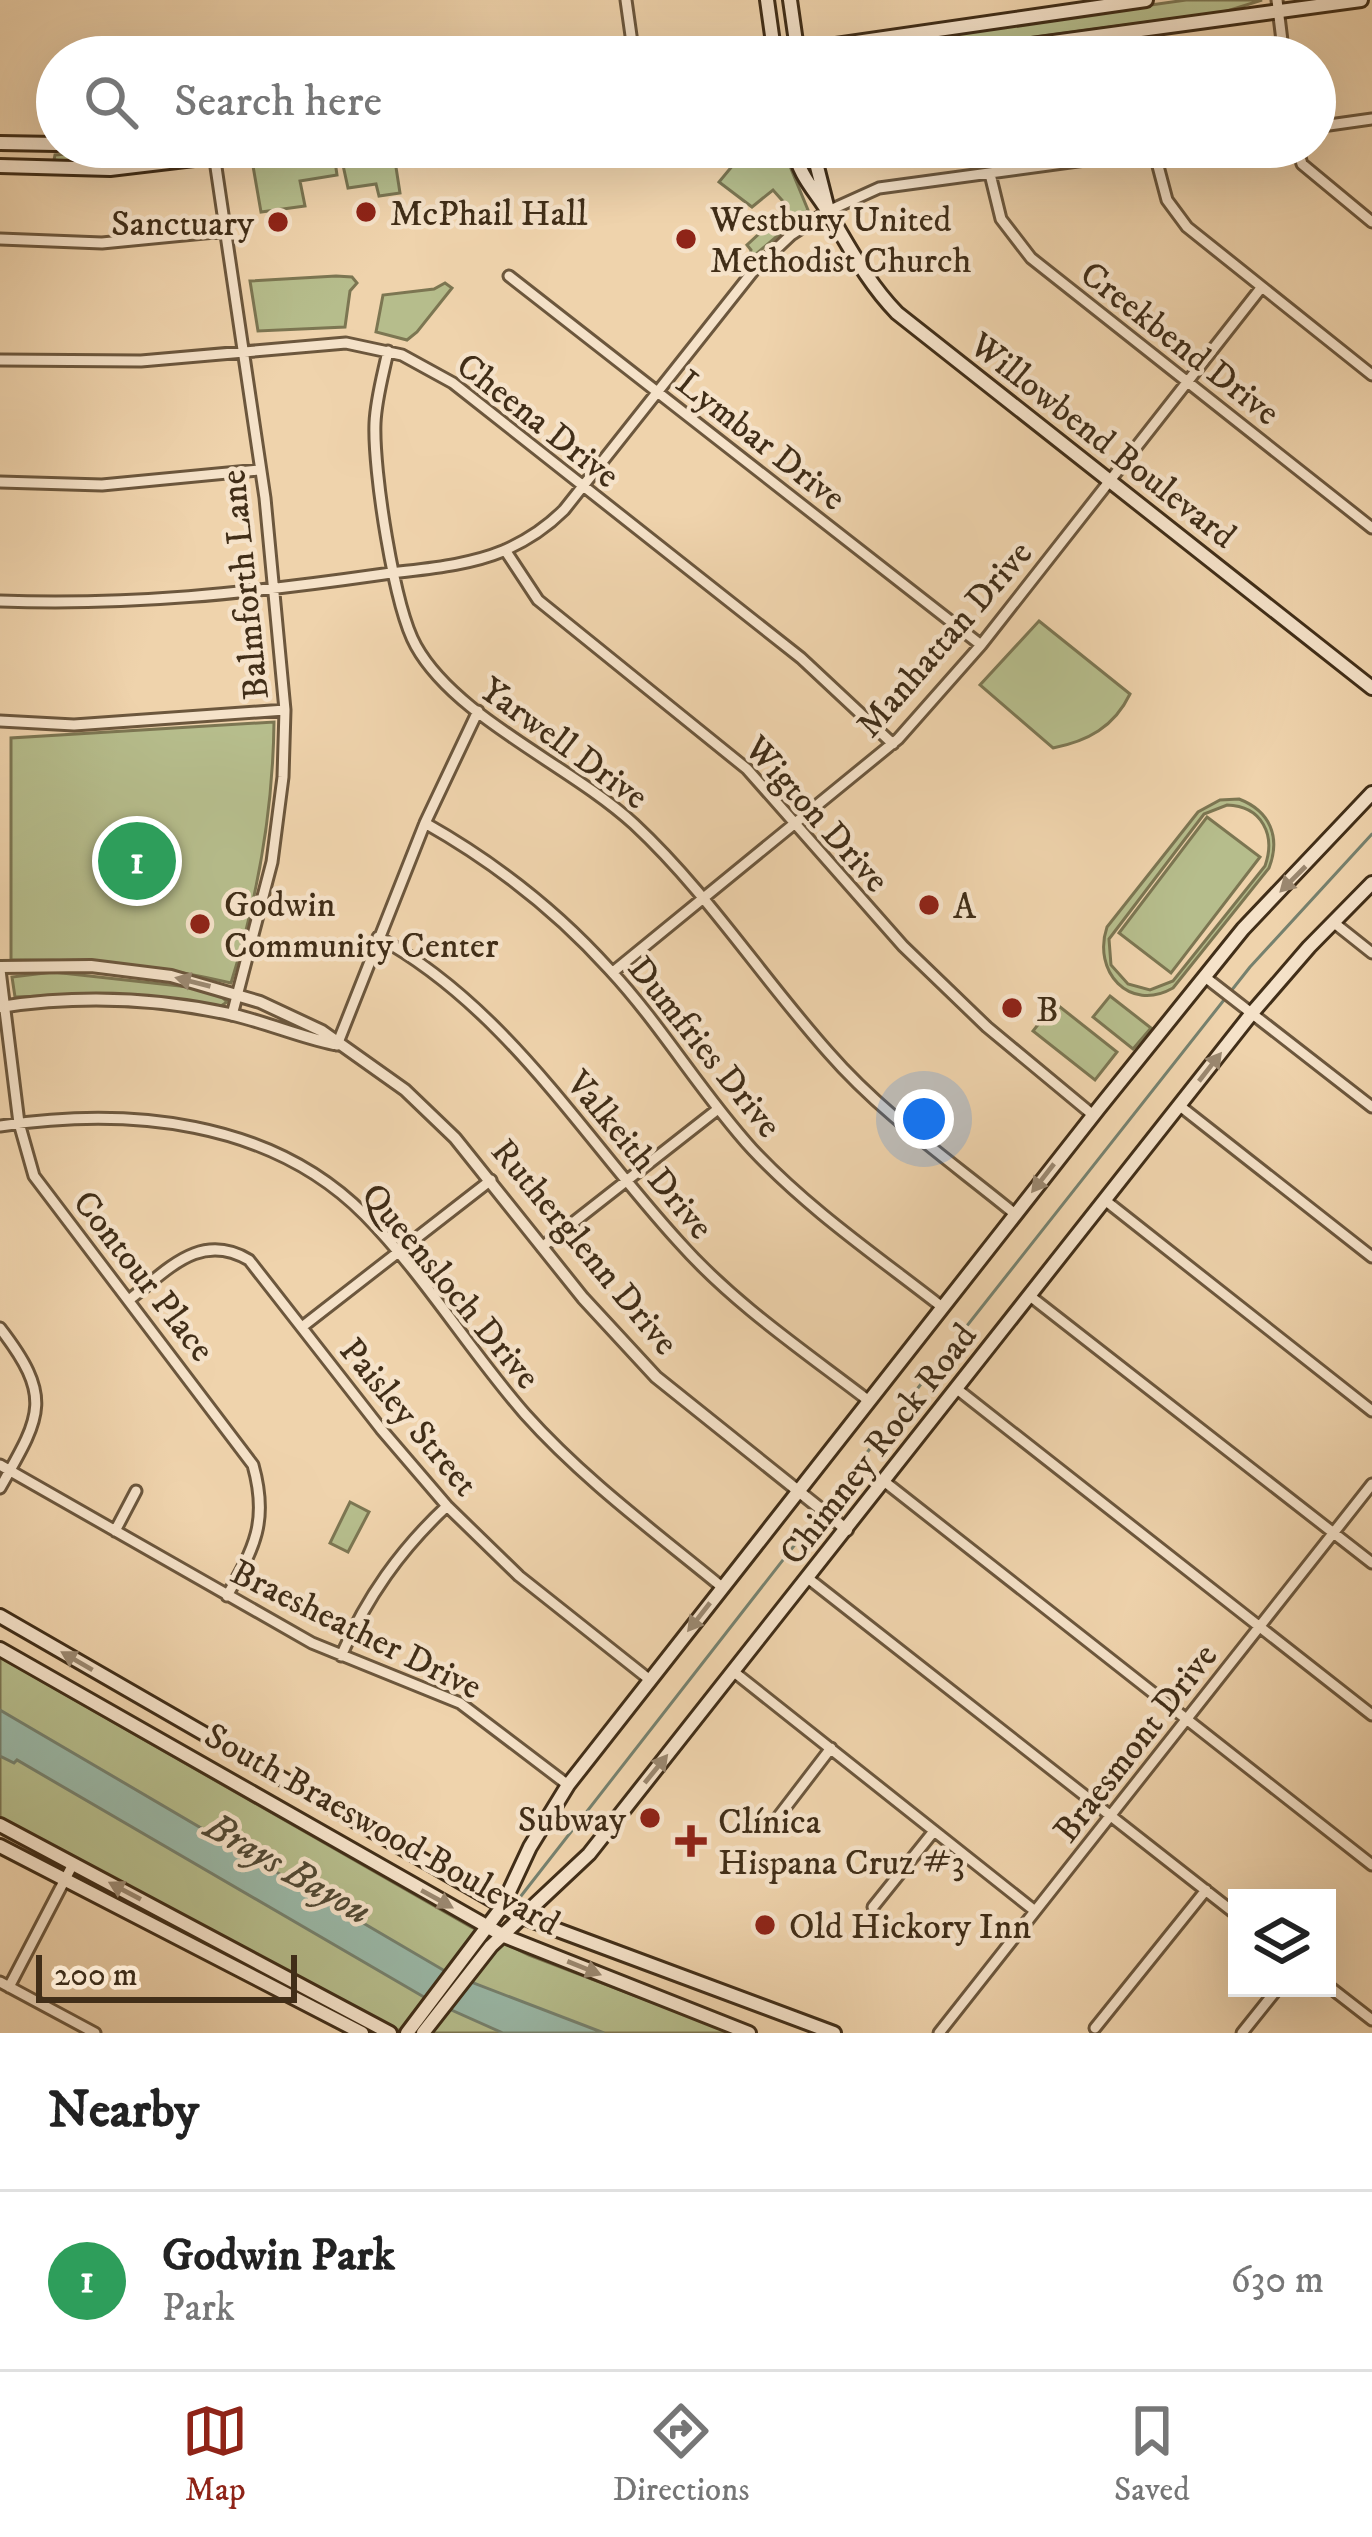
<!DOCTYPE html>
<html lang="en">
<head>
<meta charset="utf-8">
<style>
	body { margin:0; font-family:"IM FELL DW Pica",serif; background:#f2f2f2; color:#222 }
	.controls { position:absolute; right:36px; bottom:36px; display:grid; overflow:hidden; border-radius:0px; box-shadow:0 12px 48px #0002 }
	.controls button { width:108px; height:108px; display:grid; place-items:center; padding:0; border:0; border-bottom:3px solid #e0e0e0; background:#fff; color:#222; font:60px sans-serif }
	.scale { position:absolute; left:36px; bottom:30px; width:261px; box-sizing:border-box; padding-left:12px; border:6px solid #412e18; border-top:0; font-size:33px; line-height:42px; white-space:nowrap; color:#412e18; -webkit-text-stroke:9px #f5e2c9; paint-order:stroke }
	.you { position:absolute; left:924px; top:1119px; width:42px; height:42px; margin:-30px; border:9px solid #fff; border-radius:50%; background:#1a73e8; box-shadow:0 0 0 18px #1a73e833 }
	.badge { display:grid; place-items:center; width:78px; height:78px; border-radius:50%; background:#8f2418; color:#fff; font-size:39px; font-weight:700 }
	.pin { position:absolute; translate:-50% -50%; border:6px solid #fff; box-shadow:0 3px 12px #0006 }
	.list { margin:0; padding:0; list-style:none }
	h2 { display:flex; justify-content:space-between; align-items:center; height:156px; margin:0; padding:0 48px; font-size:51px }
	h2 small { font-size:39px; font-weight:400; color:#767676 }
	.list li { display:grid; grid-template-columns:78px 1fr auto; gap:36px; align-items:center; box-sizing:border-box; height:180px; padding:0 48px; border-top:3px solid #e0e0e0 }
	.list b { display:block; font-size:45px; white-space:nowrap }
	.list p { margin:0; font-size:39px; white-space:nowrap; color:#767676 }
	.list em { font-size:39px; font-style:normal; color:#767676 }
	.icon { flex:none; width:66px; height:66px; fill:none; stroke:currentColor; stroke-width:2; stroke-linecap:round; stroke-linejoin:round }
	.map { position:relative; flex:none; width:1372px; height:2033px; overflow:hidden }
	.search { position:absolute; background:#fff; box-shadow:0 12px 48px #0002; left:36px; right:36px; top:36px; height:132px; display:flex; align-items:center; gap:30px; box-sizing:border-box; padding:0 42px; border-radius:66px; color:#767676; font-size:45px }
	.sheet { height:336px; background:#fff }
	nav { display:flex; justify-content:space-around; align-items:center; box-sizing:border-box; height:168px; border-top:3px solid #e0e0e0; background:#fff; font-size:33px; color:#767676 }
	nav a { display:grid; justify-items:center; gap:6px }
	nav .on { color:#8f2418 }
	.map>svg:first-child { display:block }
	.green { fill:#b6bd8c; stroke:#7c7652; stroke-width:3; fill-rule:evenodd }
	.water { fill:#9ab8a7; stroke:#76816e; stroke-width:3 }
	.lines { fill:none; stroke-linecap:round; stroke-linejoin:round }
	.stream { stroke:#76816e; stroke-width:3 }
	.minor-casing { stroke:#6c573d; stroke-width:15 }
	.tertiary-casing { stroke:#6c573d; stroke-width:16 }
	.secondary-casing { stroke:#412e18; stroke-width:18 }
	.minor { stroke:#f5e2c9; stroke-width:9 }
	.tertiary { stroke:#f5e2c9; stroke-width:10 }
	.secondary { stroke:#f5e2c9; stroke-width:12 }
	.oneway { fill:#9b8870 }
	.poi-dot { fill:#8f2418; stroke:#f5e2c9; stroke-width:4.5 }
	.labels { text-anchor:middle; stroke-width:9; stroke-linejoin:round; paint-order:stroke }
	.poi-label { font-size:36px; fill:#412e18; stroke:#f5e2c9; text-anchor:start }
	.street-label { font-size:36px; fill:#412e18; stroke:#f5e2c9 }
	.water-label { font-size:39px; font-style:italic; fill:#534a35; stroke:#f5e2c9 }
</style>
</head>
<body>
<div class="map">
<svg width="1372" height="2033" viewBox="0 0 1372 2033">
	<rect width="100%" height="100%" fill="#efd3ac"/>
	<filter id="stains"><feTurbulence type="fractalNoise" baseFrequency=".00167" numOctaves="4"/><feColorMatrix values="0 0 0 0 .2 0 0 0 0 .09 0 0 0 0 .02 0 0 0 .5 -.17"/></filter>
	<radialGradient id="worn" r=".72"><stop offset=".6" stop-color="#630" stop-opacity="0"/><stop offset="1" stop-color="#630" stop-opacity=".3"/></radialGradient>
	<path class="green" d="M1186 0H1262L1224 12 883 57H833L939 35Z
		M149 147H192C147 156 100 168 54 160L55 155Z
		M748 147H782L808 210 749 260 751 250 747 245 788 207 773 190 752 207 719 182Z
		M393 148 400 193 379 196 376 184 348 188 341 156Z
		M334 154 337 175 300 181 305 206 261 212 253 166Z
		M336 276 352 277 357 283 350 291 345 327 258 331 250 281Z
		M445 283 452 288 417 332 407 340 376 332 383 295 434 289Z
		M1039 621 1130 694C1114 727 1088 741 1053 748L980 685Z
		M274 722C273 812 258 897 231 983 157 965 87 959 11 960V738Z
		M1239 799C1270 811 1281 837 1269 868L1173 988C1129 1013 1092 971 1107 927L1198 812 1220 800ZM1227 805C1262 806 1276 835 1265 866L1173 981 1150 990 1128 984 1111 965 1109 939 1204 814Z
		M1207 817 1260 857 1171 973 1119 933Z
		M53 972 198 988 218 993 227 1002 221 1006 101 994 15 997 12 977Z
		M1110 996 1151 1028 1133 1049 1093 1017Z
		M1055 1003 1117 1052 1095 1080 1033 1031Z
		M350 1502 369 1512 348 1552 330 1543Z
		M0 1657 471 1927 529 1955 733 2033H404L0 1818Z"/>
	<path class="water" d="M0 1710 450 1974 604 2033H503L429 2000 17 1760 14 1763 0 1756Z"/>
	<g class="lines">
		<path class="stream" d="M824 1507 1250 967 1372 834
			M521 1896 818 1515"/>
		<g class="minor-casing">
			<path id="minor" d="M626 0 634 57
				M1277 0 1284 57
				M1315 127 1372 119
				M213 147 265 498 285 710 283 777 272 862 232 1015
				M1297 147 1302 164 1372 222
				M1154 151 1167 200 1187 227 1372 375
				M990 174 1001 219 1031 258 1372 528
				M0 239 102 243 225 231
				M509 276 981 645
				M388 351C383 375 376 399 375 423 373 470 394 607 416 646 456 718 570 765 634 824 708 893 762 978 829 1053 882 1114 953 1163 1015 1214
				M0 360 141 361 346 343 402 355 453 383 801 658 893 744
				M0 482 102 485 259 470
				M505 550 538 600 747 769 903 946 987 1027 1093 1115
				M0 601C127 606 251 593 377 575 419 569 464 567 503 551 526 541 547 527 564 510L754 270 791 235 828 211 879 188 1181 147
				M0 721 74 725 285 710
				M425 823C494 862 557 911 610 970 662 1026 701 1093 752 1149 808 1209 878 1257 942 1307
				M1333 922 1372 953
				M378 937C507 1008 582 1136 679 1242 734 1304 804 1351 869 1401
				M0 970 19 1123 34 1176 253 1465C269 1522 254 1548 227 1596
				M613 972 898 739 981 645 1261 288
				M1205 977 1372 1107
				M337 1045 425 823 478 711
				M1180 1106 1372 1257
				M0 1126C127 1107 270 1119 365 1215 425 1276 469 1350 525 1414 583 1479 655 1532 723 1588
				M1106 1201 1372 1411
				M542 1247 718 1109
				M1030 1296 1372 1563
				M130 1299C168 1270 200 1231 249 1260L381 1429 447 1506 519 1576 650 1680
				M302 1327 491 1180
				M0 1328C54 1398 41 1416 0 1488
				M957 1389 1372 1715
				M0 1465 312 1643 460 1703 568 1785
				M885 1482 1372 1865
				M115 1531 136 1491
				M809 1579 1237 1915
				M341 1656C367 1597 400 1550 447 1506
				M734 1672 1035 1911
				M772 1825 831 1748
				M873 1907 934 1831
				M0 1982 95 2033
				M1327 1985 1372 2020
				M9 1987 73 1864
				M1095 2028 1206 1890
				M939 2033 1372 1484
				M1242 2033 1278 1988"/>
		</g>
		<g class="tertiary-casing">
			<path id="tertiary" d="M0 967 91 966 171 976 260 1002 322 1031 405 1090 455 1138 583 1298 656 1377 847 1530
				M0 1007C78 995 158 998 234 1015 268 1023 300 1037 334 1044"/>
		</g>
		<g class="secondary-casing">
			<path id="secondary" d="M767 0 775 57
				M790 0 798 56
				M752 57 1146 0
				M943 57 1361 0
				M0 143 57 144
				M793 147C800 178 815 190 830 215 851 250 868 283 897 313L1372 688
				M812 147 828 210
				M0 166 110 169 295 147
				M0 1616 520 1916 834 2033
				M0 1649 504 1936 749 2033
				M0 1825 390 2033
				M0 1846 362 2033
				M407 2033 502 1907 530 1847 568 1785 1099 1108 1243 929 1372 793
				M423 2033 491 1946 589 1854 1252 1013 1309 947 1372 883"/>
		</g>
		<use href="#minor" class="minor"/>
		<use href="#tertiary" class="tertiary"/>
		<use href="#secondary" class="secondary"/>
	</g>
	<defs><path id="oneway-solid" d="M-6-.8H1V-3.2L6.5 0L1 3.2V.8H-6Z" transform="scale(3)"/></defs>
	<g class="oneway">
		<use href="#oneway-solid" transform="translate(1293 879) rotate(135)"/>
		<use href="#oneway-solid" transform="translate(193 982) rotate(-166)"/>
		<use href="#oneway-solid" transform="translate(1210 1067) rotate(-52)"/>
		<use href="#oneway-solid" transform="translate(1043 1178) rotate(128)"/>
		<use href="#oneway-solid" transform="translate(699 1617) rotate(128)"/>
		<use href="#oneway-solid" transform="translate(77 1661) rotate(-150)"/>
		<use href="#oneway-solid" transform="translate(656 1769) rotate(-51)"/>
		<use href="#oneway-solid" transform="translate(125 1891) rotate(-152)"/>
		<use href="#oneway-solid" transform="translate(437 1899) rotate(29)"/>
		<use href="#oneway-solid" transform="translate(584 1968) rotate(22)"/>
	</g>
	<g class="poi-dot">
		<circle cx="366" cy="212" r="12"/>
		<circle cx="278" cy="222" r="12"/>
		<circle cx="686" cy="239" r="12"/>
		<circle cx="929" cy="905" r="12"/>
		<circle cx="200" cy="924" r="12"/>
		<circle cx="1012" cy="1008" r="12"/>
		<circle cx="650" cy="1818" r="12"/>
		<path d="M685 1823h12v12h12v12h-12v12h-12v-12h-12v-12h12z"/>
		<circle cx="765" cy="1925" r="12"/>
	</g>
	<g class="labels">
		<g class="poi-label">
			<text x="390" y="225">McPhail Hall</text>
			<text x="710" y="231">Westbury United<tspan x="710" dy="41">Methodist Church</tspan></text>
			<text x="254" y="235" text-anchor="end">Sanctuary</text>
			<text x="224" y="916">Godwin<tspan x="224" dy="41">Community Center</tspan></text>
			<text x="953" y="918">A</text>
			<text x="1036" y="1021">B</text>
			<text x="626" y="1831" text-anchor="end">Subway</text>
			<text x="718" y="1833">Clínica<tspan x="718" dy="41">Hispana Cruz #3</tspan></text>
			<text x="789" y="1938">Old Hickory Inn</text>
		</g>
		<g class="street-label">
			<text transform="translate(1181 342) rotate(38)" y="13">Creekbend Drive</text>
			<text transform="translate(539 419) rotate(38)" y="13">Cheena Drive</text>
			<text transform="translate(762 439) rotate(38)" y="13">Lymbar Drive</text>
			<text transform="translate(1104 439) rotate(38)" y="13">Willowbend Boulevard</text>
			<text transform="translate(243 585) rotate(-96)" y="13">Balmforth Lane</text>
			<text transform="translate(943 638) rotate(-49)" y="13">Manhattan Drive</text>
			<text transform="translate(565 742) rotate(36)" y="13">Yarwell Drive</text>
			<text transform="translate(818 813) rotate(48)" y="13">Wigton Drive</text>
			<text transform="translate(706 1046) rotate(51)" y="13">Dumfries Drive</text>
			<text transform="translate(641 1154) rotate(50)" y="13">Valkeith Drive</text>
			<text transform="translate(586 1246) rotate(50)" y="13">Rutherglenn Drive</text>
			<text transform="translate(145 1275) rotate(52)" y="13">Contour Place</text>
			<text transform="translate(452 1285) rotate(50)" y="13">Queensloch Drive</text>
			<text transform="translate(410 1416) rotate(50)" y="13">Paisley Street</text>
			<text transform="translate(877 1443) rotate(-52)" y="13">Chimney Rock Road</text>
			<text transform="translate(357 1628) rotate(26)" y="13">Braesheather Drive</text>
			<text transform="translate(1134 1742) rotate(-52)" y="13">Braesmont Drive</text>
			<text transform="translate(383 1828) rotate(29)" y="13">South Braeswood Boulevard</text>
		</g>
		<g class="water-label">
			<text transform="translate(289 1867) rotate(30)" y="14">Brays Bayou</text>
		</g>
	</g>
	<rect width="100%" height="100%" filter="url(#stains)"/>
	<rect width="100%" height="100%" fill="url(#worn)"/>
</svg>
<div class="controls">
<button><svg class="icon" aria-label="layers" viewBox="0 0 24 24"><path d="M12 4l9 5-9 5-9-5zM3 14l9 5 9-5"/></svg></button>
</div>
<div class="scale">200 m</div>
<div class="you"></div>
<div class="pin badge" style="left:137px;top:861px;background:#2e9e5b">1</div>
<div class="search"><svg class="icon" aria-label="search" viewBox="0 0 24 24"><circle cx="10" cy="10" r="6"/><path d="M15 15l6 6"/></svg>Search here</div>
</div>
<section class="sheet">
<h2>Nearby<small></small></h2>
<ul class="list">
<li><span class="badge" style="background:#2e9e5b">1</span><div><b>Godwin Park</b><p>Park</p></div><em>630 m</em></li>
</ul>
</section>
<nav>
<a class="on"><svg class="icon" aria-label="map" viewBox="0 0 24 24"><path d="M3 6l6-2 6 2 6-2v14l-6 2-6-2-6 2zM9 4v14M15 6v14"/></svg>Map</a>
<a><svg class="icon" aria-label="directions" viewBox="0 0 24 24"><path d="M12 3l9 9-9 9-9-9zM9 14v-3h6M13 9l2 2-2 2"/></svg>Directions</a>
<a><svg class="icon" aria-label="saved" viewBox="0 0 24 24"><path d="M7 4h10v16l-5-4-5 4z"/></svg>Saved</a>
</nav>
</body>
</html>
